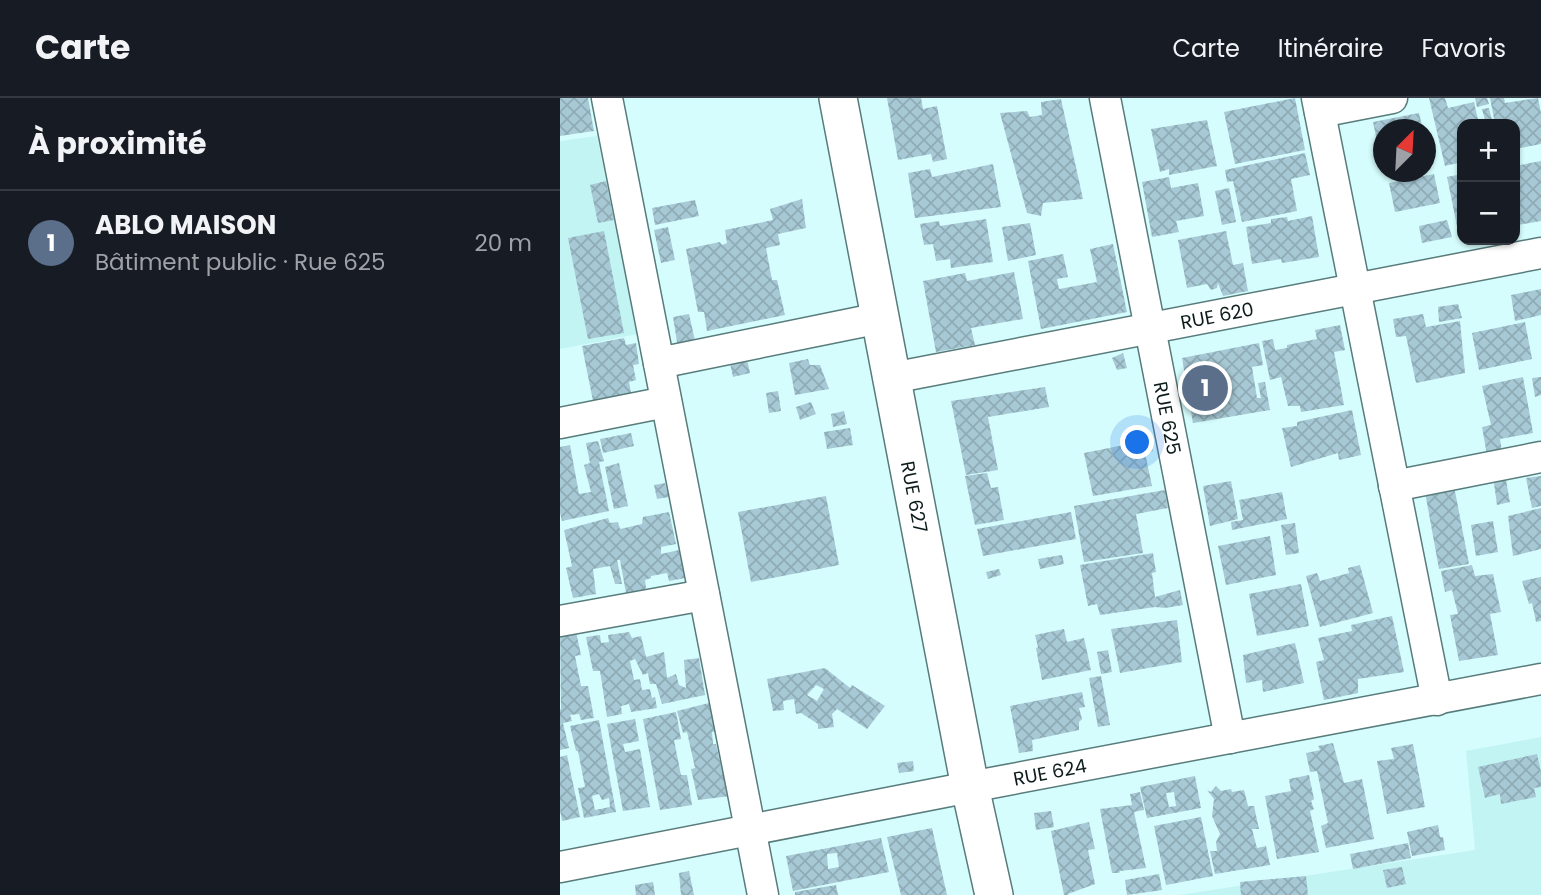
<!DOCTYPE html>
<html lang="fr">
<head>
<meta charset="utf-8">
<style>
	body { margin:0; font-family:Poppins,sans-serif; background:#242831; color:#f1f3f6 }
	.controls { position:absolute; right:21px; top:21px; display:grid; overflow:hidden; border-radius:14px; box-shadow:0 2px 5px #0004 }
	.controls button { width:63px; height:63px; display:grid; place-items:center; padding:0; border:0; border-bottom:2px solid #363941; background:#171b24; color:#f1f3f6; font:35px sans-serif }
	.compass { position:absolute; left:813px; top:21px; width:63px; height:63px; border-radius:50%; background:#171b24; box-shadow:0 2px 5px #0004; rotate:24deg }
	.you { position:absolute; left:578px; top:345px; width:24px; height:24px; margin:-18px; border:5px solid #fff; border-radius:50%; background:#1a73e8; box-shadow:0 0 0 10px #1a73e833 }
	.badge { display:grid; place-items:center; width:46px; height:46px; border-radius:50%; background:#c89ac8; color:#fff; font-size:23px; font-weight:700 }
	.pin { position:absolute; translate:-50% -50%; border:4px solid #fff; box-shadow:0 2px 7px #0006 }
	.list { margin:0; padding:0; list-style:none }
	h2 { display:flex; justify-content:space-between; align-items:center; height:91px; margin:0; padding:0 28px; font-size:30px }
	h2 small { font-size:23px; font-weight:400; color:#9ea1a6 }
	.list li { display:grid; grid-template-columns:46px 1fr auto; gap:21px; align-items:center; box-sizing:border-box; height:105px; padding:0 28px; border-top:2px solid #363941 }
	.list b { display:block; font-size:26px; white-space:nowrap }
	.list p { margin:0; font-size:23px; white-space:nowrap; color:#9ea1a6 }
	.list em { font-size:23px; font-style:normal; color:#9ea1a6 }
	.map { position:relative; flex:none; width:981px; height:797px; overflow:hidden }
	header { display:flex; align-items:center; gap:42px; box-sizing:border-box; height:98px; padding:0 35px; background:#171b24; border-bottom:2px solid #363941 }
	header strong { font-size:33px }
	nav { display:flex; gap:38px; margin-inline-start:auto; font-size:24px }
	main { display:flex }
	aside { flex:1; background:#171b24 }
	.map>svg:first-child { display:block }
	.built { fill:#c2f4f3 }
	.building { fill:url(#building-cross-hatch); fill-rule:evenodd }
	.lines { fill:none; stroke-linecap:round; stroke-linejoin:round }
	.minor-casing { stroke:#587b7b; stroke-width:33 }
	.tertiary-casing { stroke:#587b7b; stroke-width:40 }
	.minor { stroke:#fff; stroke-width:30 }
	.tertiary { stroke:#fff; stroke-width:37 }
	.labels { text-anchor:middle; stroke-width:6; stroke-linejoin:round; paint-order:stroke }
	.street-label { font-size:19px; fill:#0d1b1b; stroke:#fff }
</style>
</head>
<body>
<header>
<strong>Carte</strong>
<nav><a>Carte</a><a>Itinéraire</a><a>Favoris</a></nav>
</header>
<main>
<aside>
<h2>À proximité<small></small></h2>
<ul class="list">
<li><span class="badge" style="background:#5c6f8a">1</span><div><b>ABLO MAISON</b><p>Bâtiment public · Rue 625</p></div><em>20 m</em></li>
</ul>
</aside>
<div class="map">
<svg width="981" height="797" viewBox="0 0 981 797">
	<defs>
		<pattern id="building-cross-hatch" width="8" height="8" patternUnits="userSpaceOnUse" patternTransform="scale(1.75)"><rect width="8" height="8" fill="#a7c9d5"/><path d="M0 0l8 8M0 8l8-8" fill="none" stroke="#8facb6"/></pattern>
	</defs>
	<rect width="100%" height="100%" fill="#d6fdfd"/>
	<path class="built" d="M37 38 78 236 0 251V43Z
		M981 639V797H619L915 752 906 653Z"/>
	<path class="building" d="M0 0H28L34 33 0 38Z
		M327 0H361L363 11 377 8 387 61 373 64 371 56 338 62Z
		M735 0 745 52 675 66 664 14Z
		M869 0H885L888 10 914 4 919 26H902V64L885 68Z
		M915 0H927L929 6 917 9Z
		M930 0H944L945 5 978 0 981 15V46L955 51V26H935Z
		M501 1 523 101 483 105 481 118 467 115 440 15 467 13 470 19 482 17 481 4Z
		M929 10 933 26H926L922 11Z
		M859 15 863 32H824V62L821 63 813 24Z
		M647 22 657 68 609 77V71L600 74 591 31Z
		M745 55 750 77 731 81 737 113 682 124 673 83 667 84 665 72Z
		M981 63V123L958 127 955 110V68Z
		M433 66 441 109 355 120 348 75 370 71 372 79Z
		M874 76 880 105 835 114 829 85Z
		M897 77 900 89H902V132L898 133 887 79Z
		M609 79 611 90 638 85 644 118 616 123 619 134 592 139 582 84Z
		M46 83 54 122 38 125 30 87Z
		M669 90 676 124 662 127 655 93Z
		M242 101 246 130 218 136 220 147 206 150 212 182H217L225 217 147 233 144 214H138L126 151 160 144 162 147 167 145 165 132 213 122 210 111Z
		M135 102 139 118 95 127 92 110Z
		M752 118 759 159 722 165 721 161 692 166 686 129 711 125V121L727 119 728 123Z
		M426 121 433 164 391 170 390 161 376 163 373 146 364 147 360 126 379 123 380 128Z
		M887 122 892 139 862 145 859 128Z
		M470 125 476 157 448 163 442 129Z
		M108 129 115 162 101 165 94 132Z
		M44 133 64 235 28 241 8 140Z
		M666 133 673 167 683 165 688 193 663 198 658 185 657 190 651 192 647 186 627 190 618 142Z
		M553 146 567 214 481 231 468 163 503 156 508 179 497 181 499 191 537 184 530 151Z
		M454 174 463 221 411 230 415 247 376 254 363 183 405 175 407 183Z
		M981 191V217L955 223 951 197Z
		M898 206 902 220 879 224 878 209Z
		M129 216 136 247 118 250 113 219Z
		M863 216 866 229 900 223 905 275 856 285 846 238 836 239 833 221Z
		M965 224 972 261 919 272 912 235Z
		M780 227 785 252 774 254 784 307 741 314 740 308H728L721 279 710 282 702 243 713 241 715 252 727 250V247L757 241 755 232Z
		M64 240 66 247 76 245 79 266 73 267 76 282 69 284 72 300 34 308 22 248Z
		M699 245 703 267 692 269 697 300H701L698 285 705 284 710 312 633 325 622 260Z
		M563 255 567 270 557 272 552 260Z
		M187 261 190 275 173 279 170 265Z
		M248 261 250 267H260L269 291 235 297 229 265Z
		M963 279 973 335 940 341 942 354 927 357 922 329 931 327 922 288Z
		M981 279V297L975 299 972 280Z
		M485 289 489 309 428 319 438 372 406 377 391 303Z
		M218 293 221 313 209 315 206 295Z
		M251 304 256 316 240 322 236 309Z
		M792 312 801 357 779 362 778 355 731 369 722 330 737 328V324Z
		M284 313 287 326 273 329 271 316Z
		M290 330 293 347 267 351 264 334Z
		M590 334 593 353 585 355 592 388 533 398 524 355 574 345 572 337Z
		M71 335 74 348 43 355 40 341Z
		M38 343 44 363 39 364 49 413 2 423 0 415V349L10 347 19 396 31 394 24 367 30 365 26 345Z
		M59 365 68 408 54 411 45 369Z
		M427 375 431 390 438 389 444 422 415 427 405 378Z
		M981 378V408L972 410 966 380Z
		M946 382 950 404 937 407 934 385Z
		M671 383 678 421 650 428 643 388Z
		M105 385 109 399 97 401 94 387Z
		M894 388 909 466 879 471 865 394Z
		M605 392 608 410 576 416 583 455 524 464 514 408Z
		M722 394 727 421 672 432 671 424 683 422 679 402Z
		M266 398 279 467 191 484 178 414Z
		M981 410V451L953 458 948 418Z
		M109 414 116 446 101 449V456L119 452 125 480 109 483 107 475 91 478V480L85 482 86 490 81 494 66 495 60 462H57L62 486H55L50 468 33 471 36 496 13 500 6 470 12 468 4 432 48 420 50 425 58 424 60 431 82 426 83 419Z
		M511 414 516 441 423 458 417 431Z
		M933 423 938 454 916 458 911 427Z
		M735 425 739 455 726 457 721 427Z
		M710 438 716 477 666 487 658 448Z
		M593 455 596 474 592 475 595 499 620 492 623 507 605 510 595 509 540 517 537 506 528 508 520 467Z
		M502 457 504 466 480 471 478 461Z
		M800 467 813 515 760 529 746 478 757 475 760 483 789 475 788 470Z
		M912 467 915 478 933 476 941 514 930 516 938 557 899 563 890 517 898 516 892 492 885 494 881 473Z
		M439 471 441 477 428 481 426 474Z
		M981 479V523L976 524 972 505 969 506 962 483Z
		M741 486 749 528 697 538 689 496Z
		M832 518 844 574 798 581V595L764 602 756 564 764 562 758 540 792 533 791 527Z
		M617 522 622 564 560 575 551 531Z
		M14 524 21 557 15 558 21 588H28L34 620 21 622 19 616 10 617 12 623 3 625 9 650 0 652V612L1 611 0 527Z
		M504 531 507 544 524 540 531 572 482 582 476 550 478 549 475 537Z
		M69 534 72 540 81 538 86 559 104 554 107 580 116 576 119 587 126 590 124 562 139 560 145 597 102 606 96 586H90L88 575 83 577 75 561 70 563 74 582 80 581 82 592 90 591 92 600 95 599 97 610 71 614 69 606 61 608 62 616 47 619 40 573H33L26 539 40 537 41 545 49 544 48 537Z
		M735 545 744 585 703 594 702 582 686 585 683 557Z
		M548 552 552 574 541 576 537 554Z
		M265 570 290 590 292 587 325 608 307 631 277 611 272 616 274 629 258 631V626L241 615 236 616 234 601 223 603 224 612 213 613 207 581ZM256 587 264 591 257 603 247 597Z
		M541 578 550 627 538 629 529 580Z
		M522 594 525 609 519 610 522 621 519 624V632L472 642 473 653 459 655 450 608Z
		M153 604 161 633 152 634 153 646H156L161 667 168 664 171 698 138 702 131 671 135 670 127 634 123 635 117 613Z
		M116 614 121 641 114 642 121 677H127L132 707 100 712 83 621Z
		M75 621 79 643 63 646 65 654 80 651 90 709 63 713 47 626Z
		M39 622 56 714 24 720 18 690 25 689 18 653H16L10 628ZM39 696 42 702 49 700 50 709 35 712 32 698Z
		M773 645 784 685 802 681 814 741 766 750 761 728 768 725 757 673 750 674 746 655 760 652 758 648Z
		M853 646 865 709 827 716 817 663 834 661 831 650Z
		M977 656 981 674V689L974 690 976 699 941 706 940 696 925 700 918 669Z
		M7 657 20 719 2 723 0 712V659Z
		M353 663 354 673 339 675 337 665Z
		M749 677 754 701 751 703 754 711 750 713 759 754 717 761 705 698 731 693 729 681Z
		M635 678 641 710 587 720 580 689ZM614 694 616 708 609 709 606 695Z
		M656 688 661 693 671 691 672 694 684 692 688 708H694L699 731H692L697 750 706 748 710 767 655 776 650 753H657L656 744 660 736 652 718 654 701 647 692 651 694Z
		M580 694 584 712 574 714 586 770 560 773 559 775H552L540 711 572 707 570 696Z
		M491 713 494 729 476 732 474 715Z
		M641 719 653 778 606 787 594 728Z
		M529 724 535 751 528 752 535 786 508 796V797H504L491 733Z
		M878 727 880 739H883L885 752 852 758 847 734Z
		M372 730 387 797H341L327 739Z
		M321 740 329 774 233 793 226 758ZM277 755 279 769 268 771 267 756Z
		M848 745 851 760 793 771 790 756Z
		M842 769 846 786 827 790 823 772Z
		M129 773 134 797H121L119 775Z
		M599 776 602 792 567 797 565 782Z
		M746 778 748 797H681L680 784Z
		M93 784 95 797H76L75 787Z
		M276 787 278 797H235V794Z"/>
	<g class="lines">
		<g class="minor-casing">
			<g id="minor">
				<path d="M47 0 203 797"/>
				<path id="s1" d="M545 0 670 640"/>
				<path d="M757 0 877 602"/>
				<path d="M760 14 832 0"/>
				<path d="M99 265 320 220"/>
				<path id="s2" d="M332 280 981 155"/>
				<path d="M0 325 106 304"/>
				<path d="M834 388 981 359"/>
				<path d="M0 523 144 497"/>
				<path id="s3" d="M0 769 410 689 981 581"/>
			</g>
		</g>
		<g class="tertiary-casing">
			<g id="tertiary">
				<path id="s4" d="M278 0 410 689 434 797"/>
			</g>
		</g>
		<use href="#minor" class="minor"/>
		<use href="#tertiary" class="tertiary"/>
	</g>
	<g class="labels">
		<g class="street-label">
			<text dy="7" stroke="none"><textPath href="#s2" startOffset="331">RUE 620</textPath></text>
			<text dy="7" stroke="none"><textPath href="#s1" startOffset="326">RUE 625</textPath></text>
			<text dy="7" stroke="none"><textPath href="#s4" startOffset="406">RUE 627</textPath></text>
			<text dy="7" stroke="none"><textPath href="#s3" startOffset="499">RUE 624</textPath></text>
		</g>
	</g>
</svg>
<div class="controls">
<button>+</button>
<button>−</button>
</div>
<svg class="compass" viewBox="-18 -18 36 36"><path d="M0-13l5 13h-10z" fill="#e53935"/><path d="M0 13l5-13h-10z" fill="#9ea1a6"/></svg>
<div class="you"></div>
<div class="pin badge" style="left:645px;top:290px;background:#5c6f8a">1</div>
</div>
</main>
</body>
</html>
